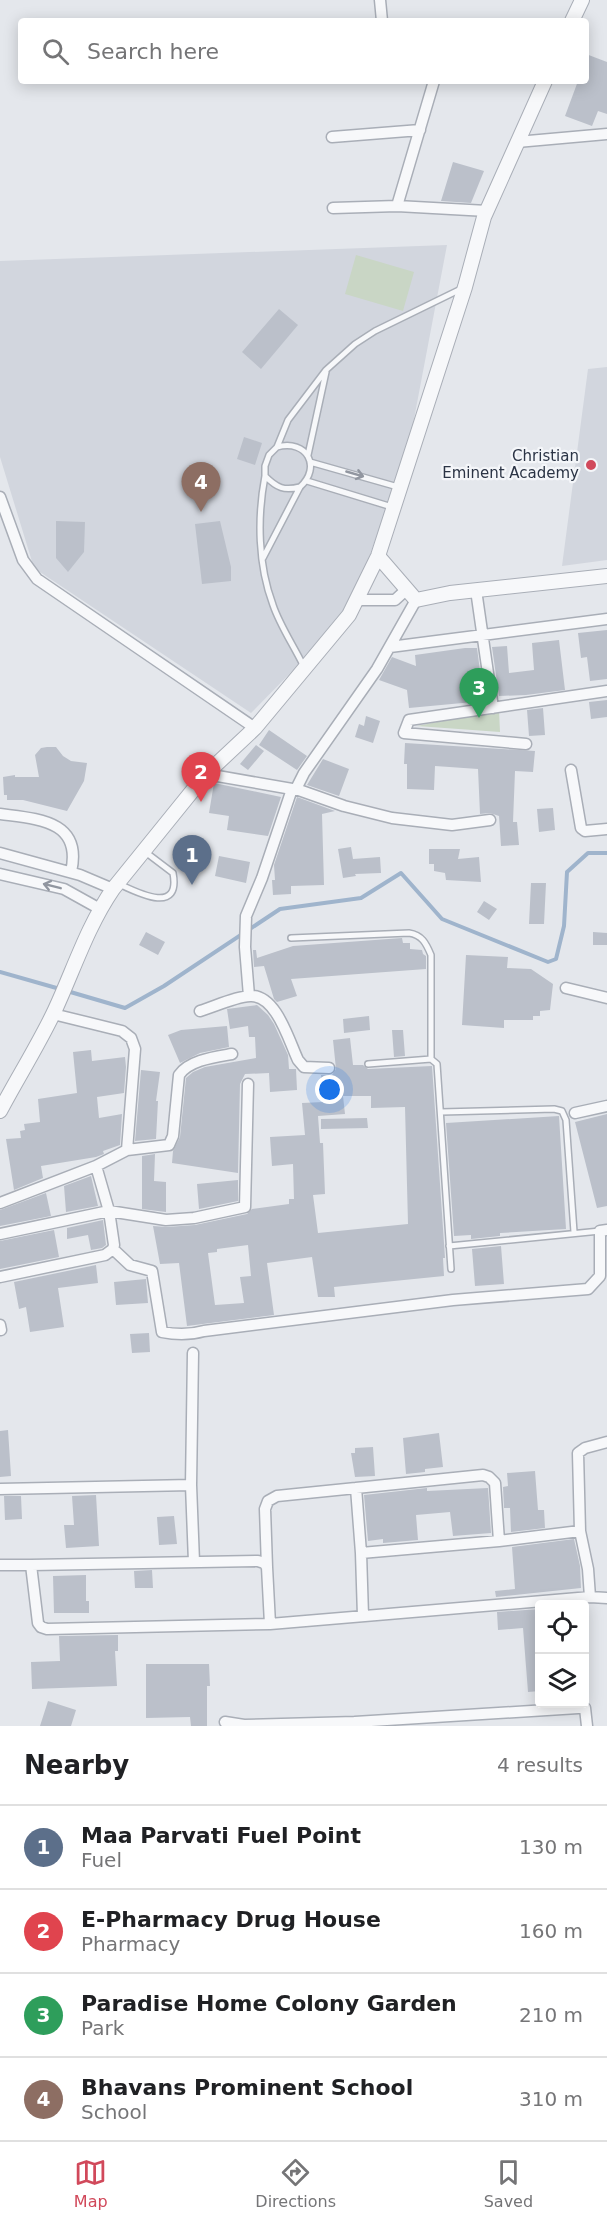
<!DOCTYPE html>
<html lang="en">
<head>
<meta charset="utf-8">
<style>
	body { margin:0; font-family:"DejaVu Sans",sans-serif; background:#f6f6f6; color:#202124 }
	.controls { position:absolute; right:18px; bottom:18px; display:grid; overflow:hidden; border-radius:6px; box-shadow:0 3px 15px #0003 }
	.controls button { width:54px; height:54px; display:grid; place-items:center; padding:0; border:0; border-bottom:2px solid #e0e0e0; background:#fff; color:#202124; font:30px sans-serif }
	.you { position:absolute; left:330px; top:1090px; width:21px; height:21px; margin:-15px; border:4px solid #fff; border-radius:50%; background:#1a73e8; box-shadow:0 0 0 9px #1a73e833 }
	.badge { display:grid; place-items:center; width:39px; height:39px; border-radius:50%; background:#d1495b; color:#fff; font-size:20px; font-weight:700 }
	.pin { position:absolute; translate:-50% -50px; filter:drop-shadow(0 2px 3px #0008) }
	.pin::after { content:''; position:absolute; top:32px; width:21px; height:18px; background:inherit; clip-path:polygon(0 0,100% 0,50% 100%) }
	.list { margin:0; padding:0; list-style:none }
	h2 { display:flex; justify-content:space-between; align-items:center; height:78px; margin:0; padding:0 24px; font-size:26px }
	h2 small { font-size:20px; font-weight:400; color:#757577 }
	.list li { display:grid; grid-template-columns:39px 1fr auto; gap:18px; align-items:center; box-sizing:border-box; height:84px; padding:0 24px; border-top:2px solid #e0e0e0 }
	.list b { display:block; font-size:22px; white-space:nowrap }
	.list p { margin:0; font-size:20px; white-space:nowrap; color:#757577 }
	.list em { font-size:20px; font-style:normal; color:#757577 }
	.icon { flex:none; width:33px; height:33px; fill:none; stroke:currentColor; stroke-width:2; stroke-linecap:round; stroke-linejoin:round }
	.map { position:relative; flex:none; width:607px; height:1726px; overflow:hidden }
	.search { position:absolute; background:#fff; box-shadow:0 3px 15px #0003; left:18px; right:18px; top:18px; height:66px; display:flex; align-items:center; gap:15px; box-sizing:border-box; padding:0 21px; border-radius:6px; color:#757577; font-size:22px }
	.sheet { height:414px; background:#fff }
	nav { display:flex; justify-content:space-around; align-items:center; box-sizing:border-box; height:84px; border-top:2px solid #e0e0e0; background:#fff; font-size:16px; color:#757577 }
	nav a { display:grid; justify-items:center; gap:3px }
	nav .on { color:#d1495b }
	.map>svg:first-child { display:block }
	.built { fill:#d2d6de }
	.green { fill:#c9d6c5 }
	.lines { fill:none; stroke-linecap:round; stroke-linejoin:round }
	.stream { stroke:#9fb4cc; stroke-width:4 }
	.building { fill:#bbc0ca; fill-rule:evenodd }
	.service-casing { stroke:#a9aeb7; stroke-width:8 }
	.minor-casing { stroke:#a9aeb7; stroke-width:13 }
	.tertiary-casing { stroke:#a9aeb7; stroke-width:16 }
	.service { stroke:#f7f8fa; stroke-width:5 }
	.minor { stroke:#f7f8fa; stroke-width:10 }
	.tertiary { stroke:#f7f8fa; stroke-width:14 }
	.oneway { stroke:#9196a0 }
	.poi-dot { fill:#d1495b; stroke:#f4f6f9; stroke-width:2 }
	.labels { text-anchor:middle; stroke-width:4.5; stroke-linejoin:round; paint-order:stroke }
	.poi-label { font-size:15px; fill:#2b3445; stroke:#f4f6f9; text-anchor:end }
</style>
</head>
<body>
<div class="map">
<svg width="607" height="1726" viewBox="0 0 607 1726">
	<rect width="100%" height="100%" fill="#e4e7ec"/>
	<path class="built" d="M447 245 410 440 353 603 308 655 251 713 34 568 0 457V261Z
		M607 367V560L562 566 588 369Z"/>
	<path class="green" d="M356 255 414 272 403 311 345 294Z
		M499 710 500 732 417 726Z"/>
	<g class="lines">
		<path class="stream" d="M0 972 60 989
			M67 991 125 1008 164 986 280 909 361 898 401 873 442 919 548 962 556 959 564 926 567 872 588 853H607"/>
	</g>
	<path class="building" d="M586 54 607 62V114L598 111 592 126 565 116 578 81H586Z
		M453 162 484 171 471 203 441 201Z
		M279 309 298 325 261 369 242 352Z
		M244 437 262 443 255 465 237 459Z
		M56 521 85 522 84 552 68 572 56 558Z
		M220 521 231 567V581L202 584 195 524Z
		M607 630V679L590 681 587 657 581 658 578 633Z
		M559 640 565 690 526 695 499 696 492 647 507 646 509 673 534 670 532 643Z
		M465 648H477L484 701 409 708 407 690 379 680 392 657 416 666 415 655Z
		M607 700V717L591 719 589 702Z
		M543 708 545 735 529 736 527 710Z
		M366 716 380 721 373 743 355 737 359 724 364 726Z
		M269 730 307 756 297 770 259 745Z
		M405 743 535 751 533 772 515 771 513 822H517L519 845 501 846 499 816 490 813 480 814 478 769 435 766 434 790 407 789V764H404Z
		M256 745 264 751 248 770 240 764Z
		M47 747H56L63 756 71 761 87 763 84 781 67 811 23 800H7V795H4L3 777 15 775V777H39L35 755 41 748Z
		M323 759 349 769 339 796 307 785Z
		M214 783 281 797 268 836 227 830 229 816 209 813Z
		M297 797 335 811 322 814 324 885 291 886V894L273 895 272 880H275L274 865Z
		M553 808 555 830 539 832 537 809Z
		M351 847 353 859 380 857 381 873 355 874 356 876 343 878 338 849Z
		M429 849H460L458 859 479 857 481 882 446 880 445 873 434 871V864H429Z
		M219 856 250 862 246 883 215 876Z
		M531 883H546L544 924H529Z
		M484 901 497 909 489 920 477 912Z
		M146 932 165 942 158 955 139 945Z
		M593 932 607 933V945H593Z
		M402 938 403 943H410V949L422 950 423 954 426 956V969L291 979 297 996 277 1002 274 999 264 966 254 967 253 950H256L257 958 293 946Z
		M466 955 508 957 507 968 531 969 553 984 550 1010 540 1011V1016H533V1020H504V1028L462 1025Z
		M257 1005 268 1015 274 1024 288 1055 289 1069H296L297 1090 270 1092 269 1073 245 1074 240 1084 238 1173 172 1163 173 1151 180 1137 186 1078 193 1072 205 1067 256 1058 255 1037H249L248 1026 230 1029 227 1009Z
		M369 1016 370 1030 344 1033 343 1019Z
		M227 1026 229 1047 200 1053 180 1063 168 1035 181 1030Z
		M392 1030H403L405 1056 394 1057Z
		M350 1038 353 1065H363L368 1069 432 1066 445 1258H443L444 1276 334 1287 335 1297H318L312 1257 267 1263 274 1315 187 1326 179 1263 160 1264 153 1226 167 1227 195 1225 247 1214 252 1209 289 1204V1199H294L293 1164 272 1166 270 1137 305 1135 302 1103 323 1102 321 1075H332L336 1069 333 1040ZM343 1096H371V1108L405 1107 408 1224 318 1233 313 1195 325 1194 323 1143H320L318 1116 345 1114ZM248 1245 251 1276 240 1277 244 1303 215 1305 208 1253 217 1252V1249Z
		M91 1050 92 1061 125 1057 126 1067 124 1093 97 1097 99 1118 122 1114 120 1145 103 1151 104 1154 96 1157 41 1166 43 1178 14 1190 6 1139 21 1138 20 1131 25 1130 24 1124 40 1122 38 1099 77 1093 73 1052Z
		M141 1070 160 1072 156 1101H158L156 1139 135 1141Z
		M607 1114V1206L597 1208 575 1122Z
		M559 1116 566 1229 500 1233V1236L471 1239V1235L454 1236 446 1123Z
		M367 1118 368 1128 321 1129V1119Z
		M155 1154 154 1181 166 1182V1212L142 1209V1156Z
		M91 1176 98 1206 66 1212 64 1186Z
		M238 1180V1201L199 1209 197 1184Z
		M46 1193 51 1216 0 1226V1210Z
		M103 1220 106 1245 102 1248 91 1250 88 1235 67 1239V1228Z
		M54 1230 59 1257 0 1269V1241Z
		M501 1246 504 1284 475 1286 472 1249Z
		M96 1265 98 1283 58 1288 64 1327 30 1332 26 1307 19 1309 14 1282Z
		M146 1279 148 1303 116 1305 114 1282Z
		M149 1333 150 1352 132 1353 130 1334Z
		M8 1430 11 1476 0 1477V1431Z
		M439 1433 443 1467 425 1469V1472L406 1474 403 1438Z
		M373 1447 375 1476 355 1477 351 1453H355V1448Z
		M535 1471 538 1510H544L545 1528 511 1532 510 1508H504L503 1487 508 1486 507 1473Z
		M427 1488V1491L488 1488 491 1533 453 1536 450 1512 416 1515 418 1540 383 1543V1539L368 1541 364 1495Z
		M96 1495 99 1546 66 1548 64 1525H74L72 1496Z
		M4 1496H21L22 1519 5 1520Z
		M174 1516 177 1544 159 1545 157 1517Z
		M574 1539 580 1566 581 1588 496 1597 495 1591 515 1589 512 1547Z
		M152 1570 153 1588H135L134 1571Z
		M86 1575V1601H89V1613H54L53 1576Z
		M540 1609V1691L528 1692 523 1628 498 1630 497 1612Z
		M118 1635V1651H115L117 1686 32 1689 31 1662 60 1661 59 1636Z
		M146 1664H209L210 1686H207V1726H191L190 1717 146 1718Z
		M48 1701 76 1710 71 1726H40Z"/>
	<g class="lines">
		<g class="service-casing">
			<path id="service" d="M308 455 326 372
				M310 462 398 487
				M265 476C257 518 258 565 273 605 280 626 294 646 304 667
				M307 481 392 507
				M300 487C284 491 277 488 265 476V466L269 455 277 447 288 420 326 370 355 344 375 331 463 288
				M263 558 300 487C322 467 307 439 277 447
				M119 884C138 893 181 915 173 873L144 851
				M291 938 409 933C422 935 426 943 431 955V1059
				M368 1064 431 1059 437 1064 451 1269
				M441 1112 554 1109 562 1111 566 1120 574 1232
				M449 1246 600 1231"/>
		</g>
		<g class="minor-casing">
			<path id="minor" d="M380 0 382 21
				M332 137 420 130
				M517 142 607 134
				M397 206 487 211
				M333 208 397 206 434 81
				M0 497 23 560 37 579 255 728
				M476 590 493 708
				M356 600H395L407 589
				M390 647 607 619
				M526 744 404 733 409 720 607 691
				M571 770 581 828 585 831 607 829
				M206 774 292 789
				M296 789 344 806 392 818 452 825 490 820
				M0 814C37 819 83 820 71 872
				M0 853 80 875 113 889
				M0 874 64 889 100 909
				M566 988 607 998
				M249 996 245 947 246 916 262 878 292 789H296L304 773 377 669 416 600
				M200 1011C216 1006 234 997 250 996 276 994 289 1041 298 1060L304 1067 329 1068
				M53 1014 122 1031 131 1038 135 1049 127 1150
				M575 1113 607 1106
				M0 1203 96 1166 127 1150 169 1145 173 1136 179 1075C189 1060 215 1057 232 1054
				M0 1234 109 1211 166 1220 194 1218 245 1207 248 1084
				M113 1249 130 1265 152 1271 162 1332C177 1335 190 1335 204 1331L453 1300 588 1289 600 1276V1231L607 1230
				M0 1277 105 1255 113 1249 114 1245 109 1211 96 1166
				M0 1325 1 1330
				M191 1485 194 1562
				M0 1489 191 1485 193 1353
				M580 1531 578 1453 585 1448 607 1442
				M361 1553 363 1616
				M0 1565H31L38 1623 41 1627 47 1629 270 1624 590 1597 588 1569 580 1531 499 1541 361 1553 356 1488 483 1475 489 1477 495 1483 499 1541
				M31 1565 258 1561 264 1563 267 1567 270 1624
				M267 1567 265 1509 268 1501 277 1496 356 1488
				M590 1597 607 1598
				M225 1722 244 1725 355 1722
				M354 1726 355 1722 578 1708H585L587 1726"/>
		</g>
		<g class="tertiary-casing">
			<path id="tertiary" d="M572 21 582 0
				M378 556 416 600 450 593 607 576
				M0 1111C18 1077 39 1044 55 1010 74 969 87 927 113 889L206 774 255 728 349 615 378 556 465 287 484 217 545 81"/>
		</g>
		<use href="#service" class="service"/>
		<use href="#minor" class="minor"/>
		<use href="#tertiary" class="tertiary"/>
	</g>
	<defs><path id="oneway-shaft" d="M-6 0H5M1.5-3L5.5 0L1.5 3" fill="none" stroke-width="1.6" stroke-linecap="round" stroke-linejoin="round" transform="scale(1.5)"/></defs>
	<g class="oneway">
		<use href="#oneway-shaft" transform="translate(355 474) rotate(16)"/>
		<use href="#oneway-shaft" transform="translate(52 886) rotate(-166)"/>
	</g>
	<circle class="poi-dot" cx="591" cy="465" r="6"/>
	<g class="labels">
		<g class="poi-label">
			<text x="579" y="461">Christian<tspan x="579" dy="17">Eminent Academy</tspan></text>
		</g>
	</g>
</svg>
<div class="controls">
<button><svg class="icon" aria-label="locate" viewBox="0 0 24 24"><circle cx="12" cy="12" r="6"/><path d="M12 2v4M12 18v4M2 12h4M18 12h4"/></svg></button>
<button><svg class="icon" aria-label="layers" viewBox="0 0 24 24"><path d="M12 4l9 5-9 5-9-5zM3 14l9 5 9-5"/></svg></button>
</div>
<div class="you"></div>
<div class="pin badge" style="left:192px;top:885px;background:#5c6f8a">1</div>
<div class="pin badge" style="left:201px;top:802px;background:#e0444e">2</div>
<div class="pin badge" style="left:479px;top:718px;background:#2e9e5b">3</div>
<div class="pin badge" style="left:201px;top:512px;background:#8d6e63">4</div>
<div class="search"><svg class="icon" aria-label="search" viewBox="0 0 24 24"><circle cx="10" cy="10" r="6"/><path d="M15 15l6 6"/></svg>Search here</div>
</div>
<section class="sheet">
<h2>Nearby<small>4 results</small></h2>
<ul class="list">
<li><span class="badge" style="background:#5c6f8a">1</span><div><b>Maa Parvati Fuel Point</b><p>Fuel</p></div><em>130 m</em></li>
<li><span class="badge" style="background:#e0444e">2</span><div><b>E-Pharmacy Drug House</b><p>Pharmacy</p></div><em>160 m</em></li>
<li><span class="badge" style="background:#2e9e5b">3</span><div><b>Paradise Home Colony Garden</b><p>Park</p></div><em>210 m</em></li>
<li><span class="badge" style="background:#8d6e63">4</span><div><b>Bhavans Prominent School</b><p>School</p></div><em>310 m</em></li>
</ul>
</section>
<nav>
<a class="on"><svg class="icon" aria-label="map" viewBox="0 0 24 24"><path d="M3 6l6-2 6 2 6-2v14l-6 2-6-2-6 2zM9 4v14M15 6v14"/></svg>Map</a>
<a><svg class="icon" aria-label="directions" viewBox="0 0 24 24"><path d="M12 3l9 9-9 9-9-9zM9 14v-3h6M13 9l2 2-2 2"/></svg>Directions</a>
<a><svg class="icon" aria-label="saved" viewBox="0 0 24 24"><path d="M7 4h10v16l-5-4-5 4z"/></svg>Saved</a>
</nav>
</body>
</html>
